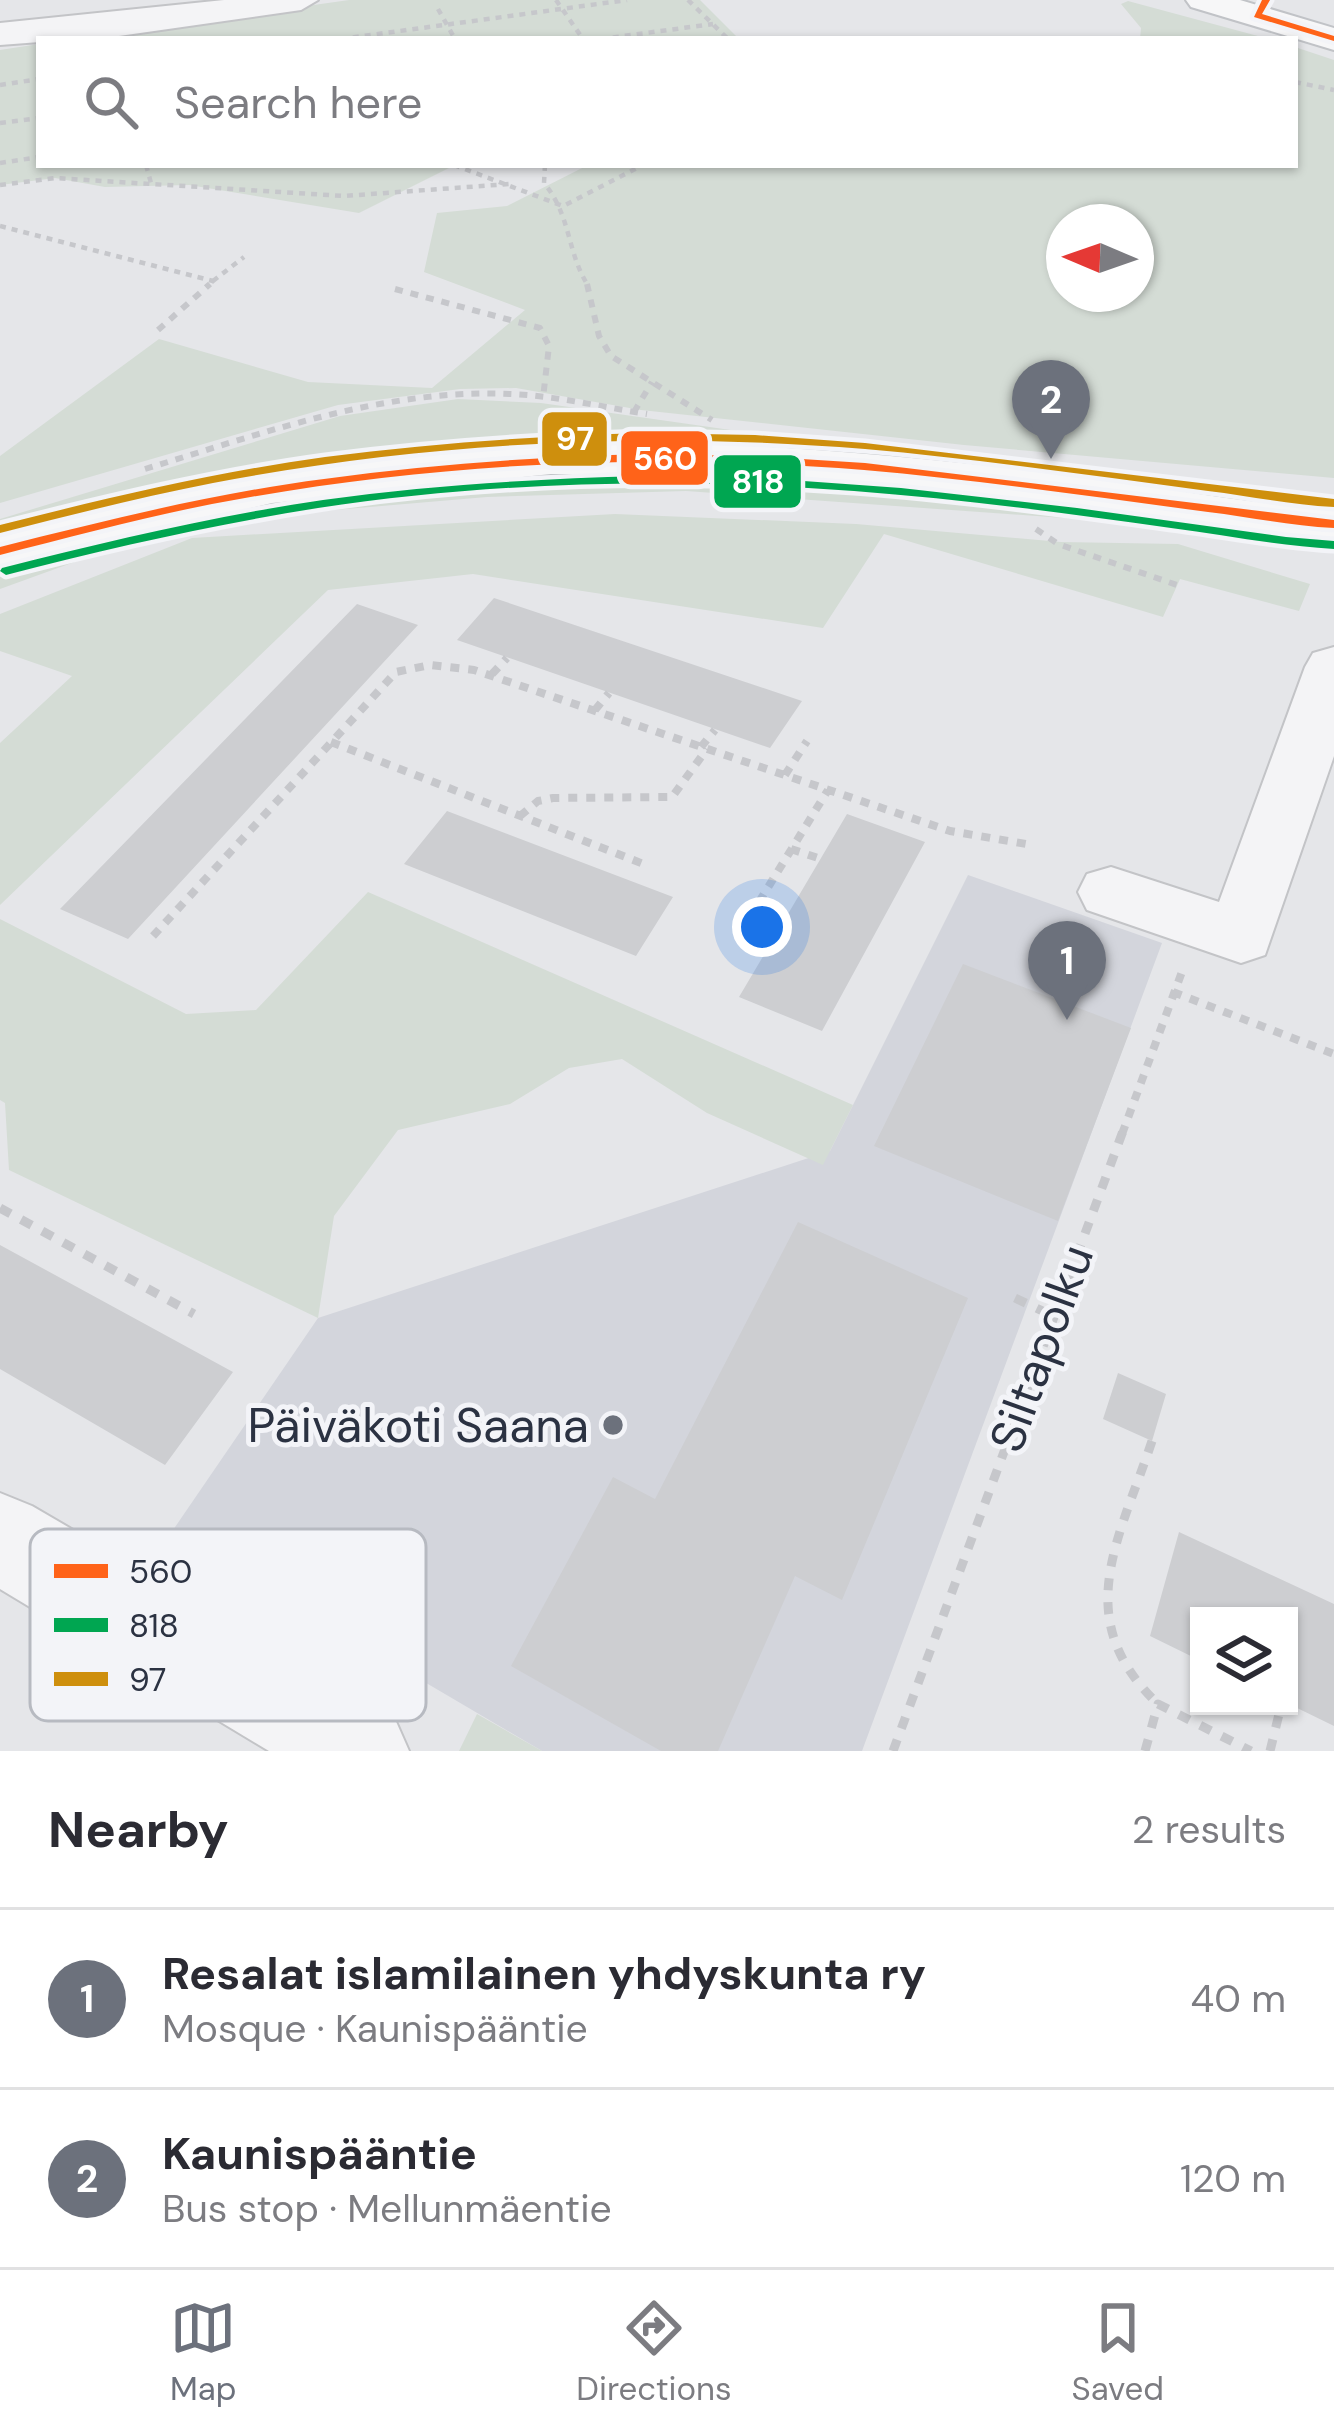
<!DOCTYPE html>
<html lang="en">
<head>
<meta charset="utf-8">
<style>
	body { margin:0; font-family:"DM Sans",sans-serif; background:#f2f2f3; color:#2b2b33 }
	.controls { position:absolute; right:36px; bottom:36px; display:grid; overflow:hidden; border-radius:0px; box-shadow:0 3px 9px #0004 }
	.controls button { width:108px; height:108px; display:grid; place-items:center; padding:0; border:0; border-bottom:3px solid #e1e1e2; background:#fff; color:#2b2b33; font:60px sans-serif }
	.compass { position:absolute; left:1046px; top:204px; width:108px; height:108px; border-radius:50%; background:#fff; box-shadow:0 3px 9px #0004; rotate:272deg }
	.you { position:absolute; left:762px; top:927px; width:42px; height:42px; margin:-30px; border:9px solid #fff; border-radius:50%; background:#1a73e8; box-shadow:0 0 0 18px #1a73e833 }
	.badge { display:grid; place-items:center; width:78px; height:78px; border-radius:50%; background:#6c717c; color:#fff; font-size:39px; font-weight:700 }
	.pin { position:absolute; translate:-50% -99px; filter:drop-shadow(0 3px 6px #0008) }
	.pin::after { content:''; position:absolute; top:63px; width:42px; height:36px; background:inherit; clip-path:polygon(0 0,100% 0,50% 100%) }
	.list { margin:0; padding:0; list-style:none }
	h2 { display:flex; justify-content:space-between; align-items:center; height:156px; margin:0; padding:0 48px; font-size:51px }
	h2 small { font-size:39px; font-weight:400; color:#7c7c81 }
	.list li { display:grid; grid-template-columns:78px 1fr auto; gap:36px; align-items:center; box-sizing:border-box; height:180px; padding:0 48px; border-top:3px solid #e1e1e2 }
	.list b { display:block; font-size:45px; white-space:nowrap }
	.list p { margin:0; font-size:39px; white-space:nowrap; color:#7c7c81 }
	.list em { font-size:39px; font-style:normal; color:#7c7c81 }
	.icon { flex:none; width:66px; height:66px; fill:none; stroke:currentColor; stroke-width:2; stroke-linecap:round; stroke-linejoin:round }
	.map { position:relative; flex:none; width:1334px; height:1751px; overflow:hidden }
	.search { position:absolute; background:#fff; box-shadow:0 3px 9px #0004; left:36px; right:36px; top:36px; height:132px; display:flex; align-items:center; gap:30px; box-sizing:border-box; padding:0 42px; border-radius:0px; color:#7c7c81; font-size:45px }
	.sheet { height:516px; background:#fff }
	nav { display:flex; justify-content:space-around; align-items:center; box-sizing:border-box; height:168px; border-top:3px solid #e1e1e2; background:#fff; font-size:33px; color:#7c7c81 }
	nav a { display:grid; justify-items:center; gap:6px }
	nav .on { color:#6c717c }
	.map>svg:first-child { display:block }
	.built { fill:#d3d5dc }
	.green { fill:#d4dcd5; fill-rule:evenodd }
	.building { fill:#cdced1 }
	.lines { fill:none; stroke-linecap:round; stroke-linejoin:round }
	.minor-casing { stroke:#c3c4c7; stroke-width:4 }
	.major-casing { stroke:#c1c3c7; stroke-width:4 }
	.path-far3 { stroke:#c6c7cb; stroke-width:4.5; stroke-dasharray:6 6; stroke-linecap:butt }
	.path-far2 { stroke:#c6c7cb; stroke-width:6; stroke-dasharray:8 8; stroke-linecap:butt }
	.path-far1 { stroke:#c6c7cb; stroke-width:8; stroke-dasharray:9 9; stroke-linecap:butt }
	.path { stroke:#c6c7cb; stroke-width:9; stroke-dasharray:12 12; stroke-linecap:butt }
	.minor { fill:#f4f4f6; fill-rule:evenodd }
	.major { fill:#f7f7f8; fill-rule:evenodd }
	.bus-1-casing { stroke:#f3f4f8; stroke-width:9 }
	.bus-2-casing { stroke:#f3f4f8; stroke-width:9 }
	.bus-3-casing { stroke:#f3f4f8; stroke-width:9 }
	.bus-1 { fill:#ff6319; fill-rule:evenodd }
	.bus-2 { fill:#00a651; fill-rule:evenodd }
	.bus-3 { fill:#ce8f0d; fill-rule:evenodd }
	.poi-dot { fill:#6c717c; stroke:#f3f4f8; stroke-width:4.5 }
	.labels { text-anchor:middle; stroke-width:10; stroke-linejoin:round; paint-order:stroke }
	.near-street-label { font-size:48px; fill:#2b3242; stroke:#f3f4f8 }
	.near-poi-label { font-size:48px; fill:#2b3242; stroke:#f3f4f8; text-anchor:end }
	.key { fill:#f3f4f8; stroke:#b7bac1; stroke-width:3 }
	.key-label { font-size:33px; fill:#2b3242 }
	.line-badge { stroke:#f3f4f8; stroke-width:4.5 }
	.badge-label { font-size:33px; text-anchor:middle; font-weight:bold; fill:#fff }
</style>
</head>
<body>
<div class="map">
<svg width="1334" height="1751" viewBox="0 0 1334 1751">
	<rect width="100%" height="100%" fill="#e5e6e9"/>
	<path class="built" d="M968 875 1162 943 862 1751H542L171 1533 318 1318 830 1151Z"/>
	<path class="green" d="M349 0H700L739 39H75Z
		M1128 1 1269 39H1140L1141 28 1121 4Z
		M39 44V165H455L359 213 189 185 105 187 55 178 0 185V50Z
		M1295 47 1334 60V478L964 445 641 410 516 388 460 389 338 405 0 503V456L159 339 308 382 432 388 525 310 424 272 437 213 507 206 588 165H1295ZM1064 222H1136V294H1064Z
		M458 399 541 403 766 435 762 440C493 429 260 460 0 528V519L340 416Z
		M695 472 893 486 1189 522V527L686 491 487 497 182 523 0 589V567L216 513 339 492 343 500 500 482 563 483 570 473Z
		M615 514 856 524 1061 542 1178 544 1310 584 1299 611 1180 579 1163 617 884 534 823 628 473 574 328 590 0 905V743L72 676 0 651V614L192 538Z
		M368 892 853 1105 823 1165 707 1113 622 1059 569 1068 510 1104 398 1130 334 1216 318 1318 9 1170 5 1103 0 1100V919L186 1014 256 1010Z
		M477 1714 542 1751H459Z"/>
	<path class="building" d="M494 598 802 701 770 748 457 640Z
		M357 604 418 625 128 939 60 909Z
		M447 811 673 897 636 956 404 864Z
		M847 814 925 842 822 1031 739 997Z
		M963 964 1131 1028 1058 1221 874 1146Z
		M798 1222 968 1298 842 1600 795 1576 718 1751H661L511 1666 613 1477 655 1499Z
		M0 1245 233 1372 165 1465 0 1369Z
		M1118 1373 1166 1394 1152 1441 1103 1419Z
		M1179 1532 1334 1604V1726L1289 1704V1616H1199V1660L1150 1636Z"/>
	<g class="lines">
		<g class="minor-casing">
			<path id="minor" d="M224 0H318L301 10 119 36 0 45V23Z
				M1334 647V756L1265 955 1241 963 1087 910 1078 892 1087 874 1111 867 1219 902 1305 667 1313 653Z
				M0 1493 32 1506 394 1717 409 1751H269L0 1589Z"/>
		</g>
		<g class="major-casing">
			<path id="major" d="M1186 0H1240L1334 28V50L1191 7Z
				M645 442C794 445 941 459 1090 478 1171 488 1253 506 1334 508V540L1281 539 1218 525 858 482 738 474H551L272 503 0 568V534C212 476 424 446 645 442Z"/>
		</g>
		<path class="path-far3" d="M556 0 583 39
			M688 0 728 39
			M438 9 455 39
			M341 39 627 0
			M601 39 713 24
			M1295 82 1334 90
			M0 85 39 79
			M0 123 39 118
			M0 163 39 157
			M146 165 151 183
			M454 165 563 206 643 165
			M545 165 544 183C572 217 566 252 589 287
			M0 185 55 178 344 196 509 184
			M0 226 213 281 206 287
			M213 281 244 257"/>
		<path class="path-far2" d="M587 284 599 336 611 356 712 420
			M395 289 540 328 549 346 543 398
			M158 330 210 284
			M634 412 652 382
			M145 469C264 433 385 388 511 394 557 396 602 407 647 414
			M1036 529 1058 544 1177 585"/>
		<path class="path-far1" d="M492 674 507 658
			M595 710 609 693
			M331 742 646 865
			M701 747 715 730
			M785 775 807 741
			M520 816 538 801 553 798 672 797 707 749
			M791 849 821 859
			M153 936 396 672 430 665 474 670 950 831 1032 845
			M768 947 738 936 828 790
			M1173 992 1334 1054
			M1122 1134 1183 969"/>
		<path class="path" d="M0 1208 194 1314
			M1015 1298 1053 1316
			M1152 1441C1119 1540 1069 1619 1158 1704
			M893 1751 1123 1131
			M1145 1751 1158 1704 1251 1751
			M1270 1751 1281 1706"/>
		<use href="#minor" class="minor"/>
		<use href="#major" class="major"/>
		<g class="bus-1-casing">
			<path id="bus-1" d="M1262 0H1270L1262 14 1334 36V41L1254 17Z
				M646 454 755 456 865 463 1334 520V528C1291 526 1250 517 1208 512 1094 497 979 480 864 470 647 452 427 463 212 504 141 518 70 537 0 555V547C107 520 215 493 324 479 431 464 538 457 646 454Z"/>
		</g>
		<g class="bus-2-casing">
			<path id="bus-2" d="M641 476 749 477 901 488 1077 508 1286 537 1334 541V549C1279 546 1225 535 1171 528 1066 513 960 499 854 491 676 478 495 481 318 508 212 525 109 548 6 575L0 571 2 568C108 541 214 516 323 500 429 485 535 479 641 476Z"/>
		</g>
		<g class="bus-3-casing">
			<path id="bus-3" d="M646 433 755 435 865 443 1334 499V507C1291 505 1250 496 1208 491 1094 476 979 459 865 449 647 431 427 442 213 483 141 497 71 515 0 533V525C107 498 215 472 325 457 431 443 538 436 646 433Z"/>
		</g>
		<use href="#bus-1" class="bus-1"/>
		<use href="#bus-2" class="bus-2"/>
		<use href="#bus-3" class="bus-3"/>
	</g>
	<circle class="poi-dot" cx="613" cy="1425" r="12"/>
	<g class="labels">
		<g class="near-street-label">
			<text transform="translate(1041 1348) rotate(-70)" y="17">Siltapolku</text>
		</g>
		<g class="near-poi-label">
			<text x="589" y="1442">Päiväkoti Saana</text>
		</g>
	</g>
	<rect x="30" y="1529" width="396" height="192" rx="18" class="key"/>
	<rect x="54" y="1564" width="54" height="14" fill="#ff6319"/>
	<rect x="54" y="1618" width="54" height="14" fill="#00a651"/>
	<rect x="54" y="1672" width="54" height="14" fill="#ce8f0d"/>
	<g class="key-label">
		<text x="129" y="1583">560</text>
		<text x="129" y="1637">818</text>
		<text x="129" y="1691">97</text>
	</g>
	<g class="line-badge">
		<rect x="540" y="410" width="69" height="58" rx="12" fill="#ce8f0d"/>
		<rect x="619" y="429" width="91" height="58" rx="12" fill="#ff6319"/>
		<rect x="712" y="453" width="91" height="57" rx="12" fill="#00a651"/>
	</g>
	<g class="badge-label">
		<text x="575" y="450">97</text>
		<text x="665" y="470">560</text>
		<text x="758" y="493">818</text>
	</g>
</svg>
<div class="controls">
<button><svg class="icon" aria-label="layers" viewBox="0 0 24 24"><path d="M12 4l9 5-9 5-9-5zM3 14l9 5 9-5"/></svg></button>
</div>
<svg class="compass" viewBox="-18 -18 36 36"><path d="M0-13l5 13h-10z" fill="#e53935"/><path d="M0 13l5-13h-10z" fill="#7c7c81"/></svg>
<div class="you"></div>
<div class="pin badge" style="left:1067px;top:1020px">1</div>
<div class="pin badge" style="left:1051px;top:459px">2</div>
<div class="search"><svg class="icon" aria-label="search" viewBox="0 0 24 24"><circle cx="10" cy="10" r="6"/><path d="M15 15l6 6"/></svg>Search here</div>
</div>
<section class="sheet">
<h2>Nearby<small>2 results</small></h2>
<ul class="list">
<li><span class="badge">1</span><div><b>Resalat islamilainen yhdyskunta ry</b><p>Mosque · Kaunispääntie</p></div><em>40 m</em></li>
<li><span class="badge">2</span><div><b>Kaunispääntie</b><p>Bus stop · Mellunmäentie</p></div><em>120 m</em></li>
</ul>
</section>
<nav>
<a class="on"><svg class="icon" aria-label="map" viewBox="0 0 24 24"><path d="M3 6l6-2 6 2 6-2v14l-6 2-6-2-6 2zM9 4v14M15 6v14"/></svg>Map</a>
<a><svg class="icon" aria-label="directions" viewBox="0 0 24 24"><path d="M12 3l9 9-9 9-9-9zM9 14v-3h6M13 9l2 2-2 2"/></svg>Directions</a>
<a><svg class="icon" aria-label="saved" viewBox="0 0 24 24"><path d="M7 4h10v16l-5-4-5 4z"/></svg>Saved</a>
</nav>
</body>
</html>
